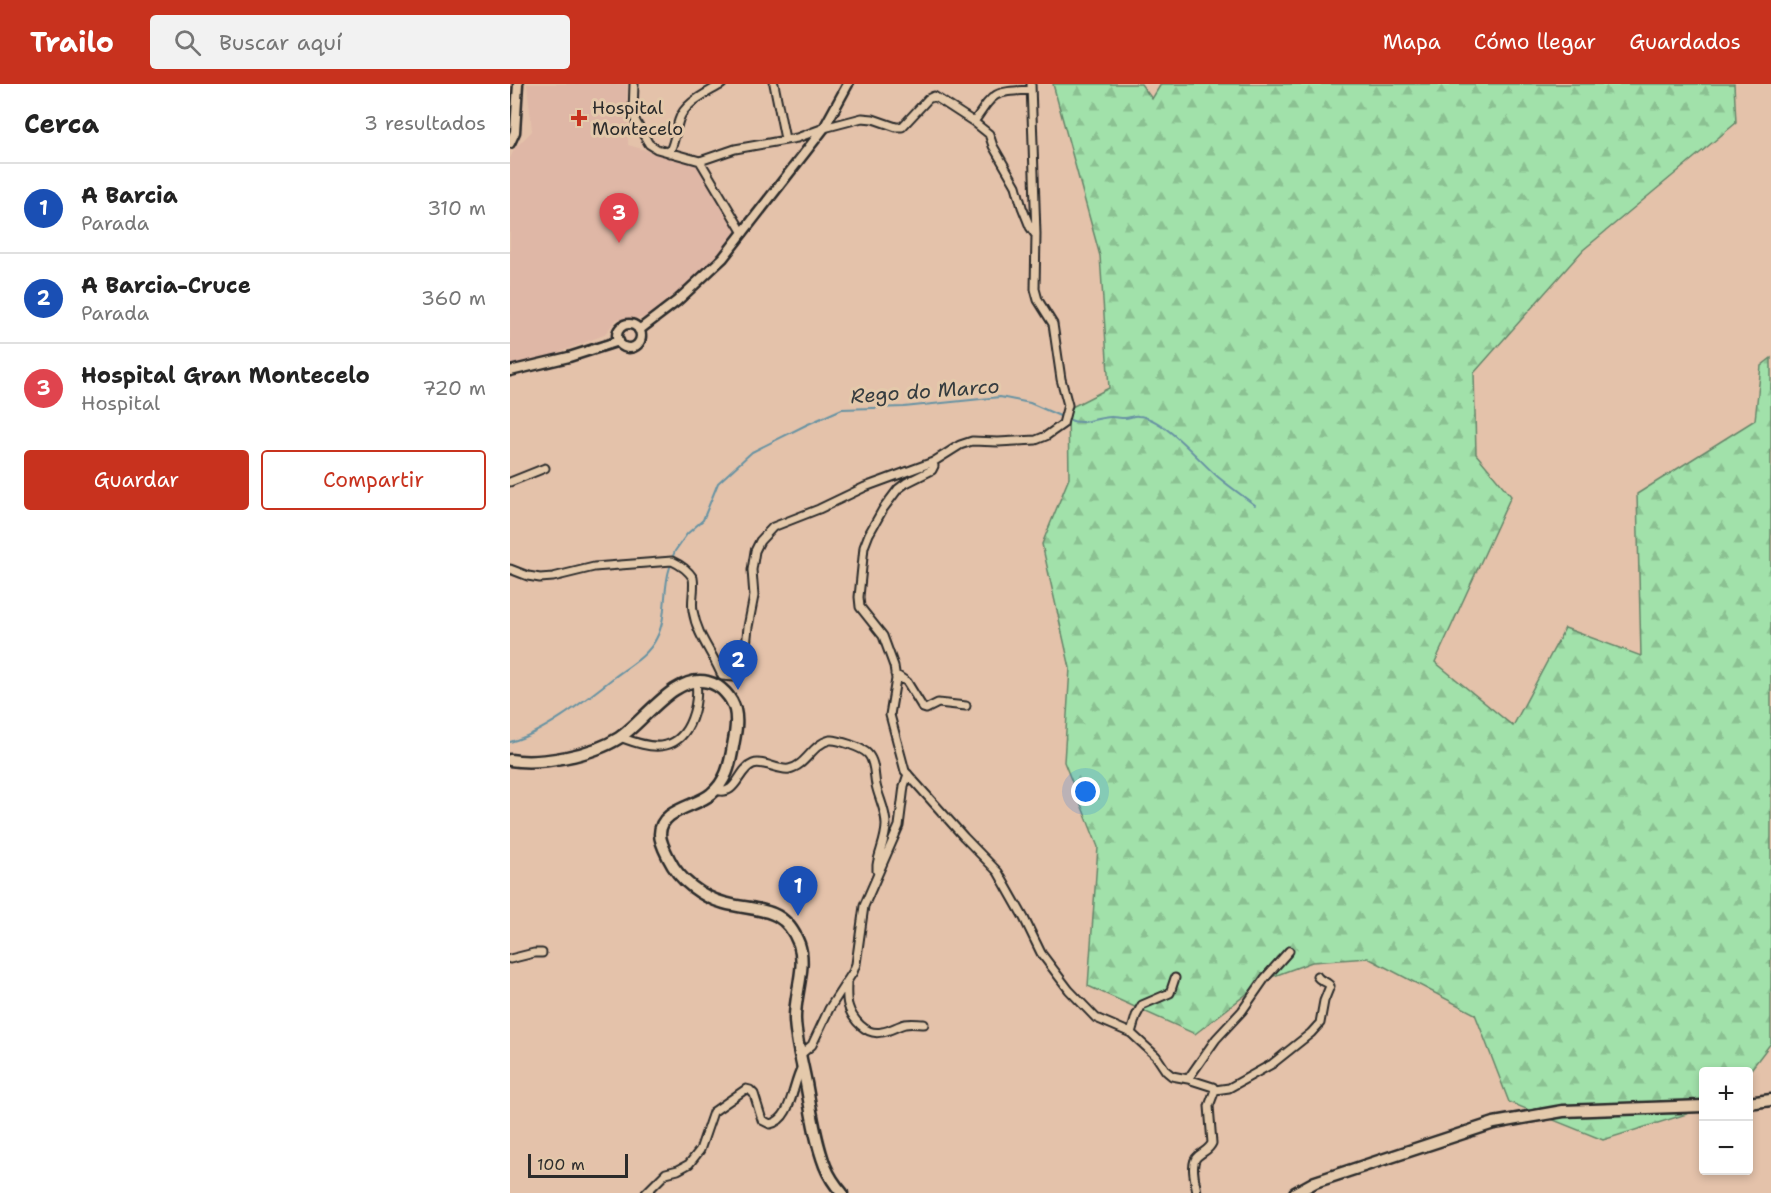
<!DOCTYPE html>
<html lang="es">
<head>
<meta charset="utf-8">
<style>
	body { margin:0; font-family:"Shantell Sans",sans-serif; background:#f2f2f2; color:#222 }
	.controls { position:absolute; right:18px; bottom:18px; display:grid; overflow:hidden; border-radius:6px; box-shadow:0 3px 9px #0003 }
	.controls button { width:54px; height:54px; display:grid; place-items:center; padding:0; border:0; border-bottom:2px solid #e0e0e0; background:#fff; color:#222; font:30px sans-serif }
	.scale { position:absolute; left:18px; bottom:15px; width:100px; box-sizing:border-box; padding-left:6px; border:3px solid #2b2b2b; border-top:0; font-size:16px; line-height:21px; white-space:nowrap; color:#2b2b2b; -webkit-text-stroke:4px #e4c9ab; paint-order:stroke }
	.you { position:absolute; left:576px; top:708px; width:21px; height:21px; margin:-15px; border:4px solid #fff; border-radius:50%; background:#1a73e8; box-shadow:0 0 0 9px #1a73e833 }
	.badge { display:grid; place-items:center; width:39px; height:39px; border-radius:50%; background:#c8321e; color:#fff; font-size:20px; font-weight:700 }
	.pin { position:absolute; translate:-50% -50px; filter:drop-shadow(0 2px 3px #0008) }
	.pin::after { content:''; position:absolute; top:32px; width:21px; height:18px; background:inherit; clip-path:polygon(0 0,100% 0,50% 100%) }
	.list { margin:0; padding:0; list-style:none }
	h2 { display:flex; justify-content:space-between; align-items:center; height:78px; margin:0; padding:0 24px; font-size:26px }
	h2 small { font-size:20px; font-weight:400; color:#767676 }
	.list li { display:grid; grid-template-columns:39px 1fr auto; gap:18px; align-items:center; box-sizing:border-box; height:90px; padding:0 24px; border-top:2px solid #e0e0e0 }
	.list b { display:block; font-size:22px; white-space:nowrap }
	.list p { margin:0; font-size:20px; white-space:nowrap; color:#767676 }
	.list em { font-size:20px; font-style:normal; color:#767676 }
	.actions { display:flex; gap:12px; padding:18px 24px }
	.actions a { flex:1; padding:14px 0; border:2px solid #c8321e; border-radius:6px; text-align:center; font-size:21px; color:#c8321e }
	.actions .main { background:#c8321e; color:#fff }
	.icon { flex:none; width:33px; height:33px; fill:none; stroke:currentColor; stroke-width:2; stroke-linecap:round; stroke-linejoin:round }
	.map { position:relative; flex:none; width:1261px; height:1109px; overflow:hidden }
	header { display:flex; align-items:center; gap:36px; box-sizing:border-box; height:84px; padding:0 30px; background:#c8321e; color:#fff }
	header strong { font-size:28px }
	nav { display:flex; gap:33px; margin-inline-start:auto; font-size:21px }
	.search { width:420px; height:54px; background:#f2f2f2; display:flex; align-items:center; gap:15px; box-sizing:border-box; padding:0 21px; border-radius:6px; color:#767676; font-size:22px }
	main { display:flex }
	aside { flex:1; background:#fff }
	.map>svg:first-child { display:block }
	.built { fill:#dfb7a6 }
	.forest { fill:url(#forest-firs); stroke:#66866a; stroke-width:1.5 }
	.lines { fill:none; stroke-linecap:round; stroke-linejoin:round }
	.stream { stroke:#6893a3; stroke-width:2 }
	.minor-casing { stroke:#2b2b2b; stroke-width:11 }
	.tertiary-casing { stroke:#2b2b2b; stroke-width:13 }
	.primary-casing { stroke:#2b2b2b; stroke-width:15 }
	.minor { stroke:#e4c9ab; stroke-width:7 }
	.tertiary { stroke:#e4c9ab; stroke-width:8 }
	.primary { stroke:#e4c9ab; stroke-width:10 }
	.poi-dot { fill:#c8321e; stroke:#e4c9ab; stroke-width:2 }
	.labels { text-anchor:middle; stroke-width:6; stroke-linejoin:round; paint-order:stroke }
	.poi-label { font-size:18px; fill:#2b2b2b; stroke:#e4c9ab; text-anchor:start }
	.water-label { font-size:20px; font-style:italic; fill:#353c3f; stroke:#e4c9ab }
</style>
</head>
<body>
<header>
<strong>Trailo</strong>
<div class="search"><svg class="icon" aria-label="search" viewBox="0 0 24 24"><circle cx="10" cy="10" r="6"/><path d="M15 15l6 6"/></svg>Buscar aquí</div>
<nav><a>Mapa</a><a>Cómo llegar</a><a>Guardados</a></nav>
</header>
<main>
<aside>
<h2>Cerca<small>3 resultados</small></h2>
<ul class="list">
<li><span class="badge" style="background:#1a4fb4">1</span><div><b>A Barcia</b><p>Parada</p></div><em>310 m</em></li>
<li><span class="badge" style="background:#1a4fb4">2</span><div><b>A Barcia-Cruce</b><p>Parada</p></div><em>360 m</em></li>
<li><span class="badge" style="background:#e0444e">3</span><div><b>Hospital Gran Montecelo</b><p>Hospital</p></div><em>720 m</em></li>
</ul>
<div class="actions"><a class="main">Guardar</a><a>Compartir</a></div>
</aside>
<div class="map">
<svg width="1261" height="1109" viewBox="0 0 1261 1109">
	<defs>
		<pattern id="forest-firs" width="22" height="20" patternUnits="userSpaceOnUse" patternTransform="scale(1.5)"><rect width="22" height="20" fill="#a1e1aa"/><path d="M5 1l3.5 6h-7zM16 11l3.5 6h-7z" fill="#8bc192"/></pattern>
	</defs>
	<rect width="100%" height="100%" fill="#e4c2aa"/>
	<filter id="ink" filterUnits="userSpaceOnUse"><feTurbulence type="fractalNoise" baseFrequency=".0167" numOctaves="2"/><feDisplacementMap in="SourceGraphic" scale="12" xChannelSelector="R" yChannelSelector="G"/><feConvolveMatrix kernelMatrix="1 2 1 2 8 2 1 2 1" color-interpolation-filters="sRGB"/></filter>
	<g filter="url(#ink)">
		<path class="built" d="M17 0H117L118 61 188 81 227 148 209 170 176 201 134 234 107 235 94 251 24 278 0 283V74L5 64 22 47Z"/>
		<path class="forest" d="M543 0H631L642 15 651 0H1224L1226 39 1073 166 964 289 966 370 1001 412 925 578 1003 642 1055 544 1131 572 1127 410 1245 336 1251 282 1261 274V959L1239 988H1194L1193 1025 1093 1056 999 1018 965 930 858 874 802 878 756 895 685 950 578 902 588 763 554 678 560 584 532 460 559 394 558 325 599 304 590 172Z"/>
		<g class="lines">
			<path class="stream" d="M560 336C573 342 587 333 601 333 605 333 610 334 615 334 619 334 624 331 628 332 654 333 689 377 708 393 720 403 733 412 745 421
				M163 472 165 467 177 450 193 436 208 399 242 368 296 341 332 325 394 323 490 313 520 319 550 332
				M0 658C34 649 74 617 102 595 117 583 137 573 146 555 158 533 152 506 160 483"/>
			<g class="minor-casing">
				<path id="minor" d="M124 0 123 29 126 38 139 60 147 65 190 77 225 65 287 54 314 44 352 34 363 35 386 43H392L418 15 424 12 464 38C485 7 483 8 521 6
					M264 0 275 55
					M464 38 479 50 483 62 506 102 512 123 520 143 525 150
					M159 69C165 58 165 48 169 36 175 18 196 10 212 0
					M190 77 233 149
					M423 378 424 382 422 386 396 399 388 405 373 425 359 450 354 463 349 513 350 523 373 552 384 582 386 595 380 631 395 687 454 753 488 788 514 834 531 869 559 906 586 934 621 949 646 972 656 987 662 992 678 995 703 1003 705 1006 699 1022 702 1059C699 1066 694 1067 688 1072 679 1079 686 1099 687 1109
					M0 398 35 384
					M0 485 18 492 30 494 43 493 84 483 162 477C171 481 178 486 183 494 185 505 181 516 183 527 187 552 203 569 212 592L224 593 227 590 235 572 238 543 244 512 242 486 245 467 250 457 263 443 309 425 355 403 423 378 450 361 462 357 488 358 526 356 536 352 553 340 558 321 551 295 543 240 528 216 525 205 526 150 521 0
					M385 590 397 598 413 624 416 625 428 619 456 622
					M110 653C123 658 142 665 156 661 181 655 189 619 186 597
					M205 706C228 713 227 686 243 680 253 676 269 687 279 685 296 682 302 660 320 656 327 655 353 664 358 670 365 678 364 691 366 701 369 715 376 726 376 741 376 755 369 768 367 781V787
					M0 875 24 869H32
					M337 897C337 905 336 913 338 921 342 935 356 952 372 948 380 947 387 942 395 940 401 939 408 940 414 940
					M621 949 626 932 632 921 660 909 665 894
					M290 971 302 961 319 925 343 888 346 880 354 822 389 742 394 702 398 690
					M678 995 706 955 732 927 755 894 779 867
					M705 1006 719 1004 762 980 801 949 810 939 814 917 820 902C818 897 810 898 807 892
					M136 1109 156 1089 168 1086 179 1080 190 1066 203 1028 236 1005 240 1006 244 1010 252 1036 260 1040C282 1036 282 1000 292 983"/>
			</g>
			<g class="tertiary-casing">
				<path id="tertiary" d="M0 59 5 48 8 0
					M107 252a12 12 0 1 1 24 0a12 12 0 1 1-24 0Z
					M129 246 167 217 213 174 314 44 338 0
					M0 287 59 273 109 257"/>
			</g>
			<g class="primary-casing">
				<path id="primary" d="M0 676C31 681 82 671 109 654 134 638 165 589 198 598 211 601 222 614 225 626 228 638 225 651 223 662 220 681 216 698 201 710 186 723 150 725 150 750 150 758 155 767 159 775 169 796 192 813 214 819 246 828 274 820 289 860 297 883 284 912 285 936 286 957 292 978 296 999 301 1026 305 1056 315 1082 319 1092 325 1101 332 1109
					M1238 1019 1261 1016
					M785 1109 805 1098 984 1039 1053 1027 1194 1022"/>
			</g>
			<use href="#minor" class="minor"/>
			<use href="#tertiary" class="tertiary"/>
			<use href="#primary" class="primary"/>
		</g>
	</g>
	<path class="poi-dot" d="M66 25h6v6h6v6h-6v6h-6v-6h-6v-6h6z"/>
	<g class="labels">
		<g class="poi-label">
			<text x="82" y="30">Hospital<tspan x="82" dy="21">Montecelo</tspan></text>
		</g>
		<g class="water-label">
			<text transform="translate(415 307) rotate(-4)" y="7">Rego do Marco</text>
		</g>
	</g>
</svg>
<div class="controls">
<button>+</button>
<button>−</button>
</div>
<div class="scale">100 m</div>
<div class="you"></div>
<div class="pin badge" style="left:288px;top:832px;background:#1a4fb4">1</div>
<div class="pin badge" style="left:228px;top:606px;background:#1a4fb4">2</div>
<div class="pin badge" style="left:109px;top:159px;background:#e0444e">3</div>
</div>
</main>
</body>
</html>
